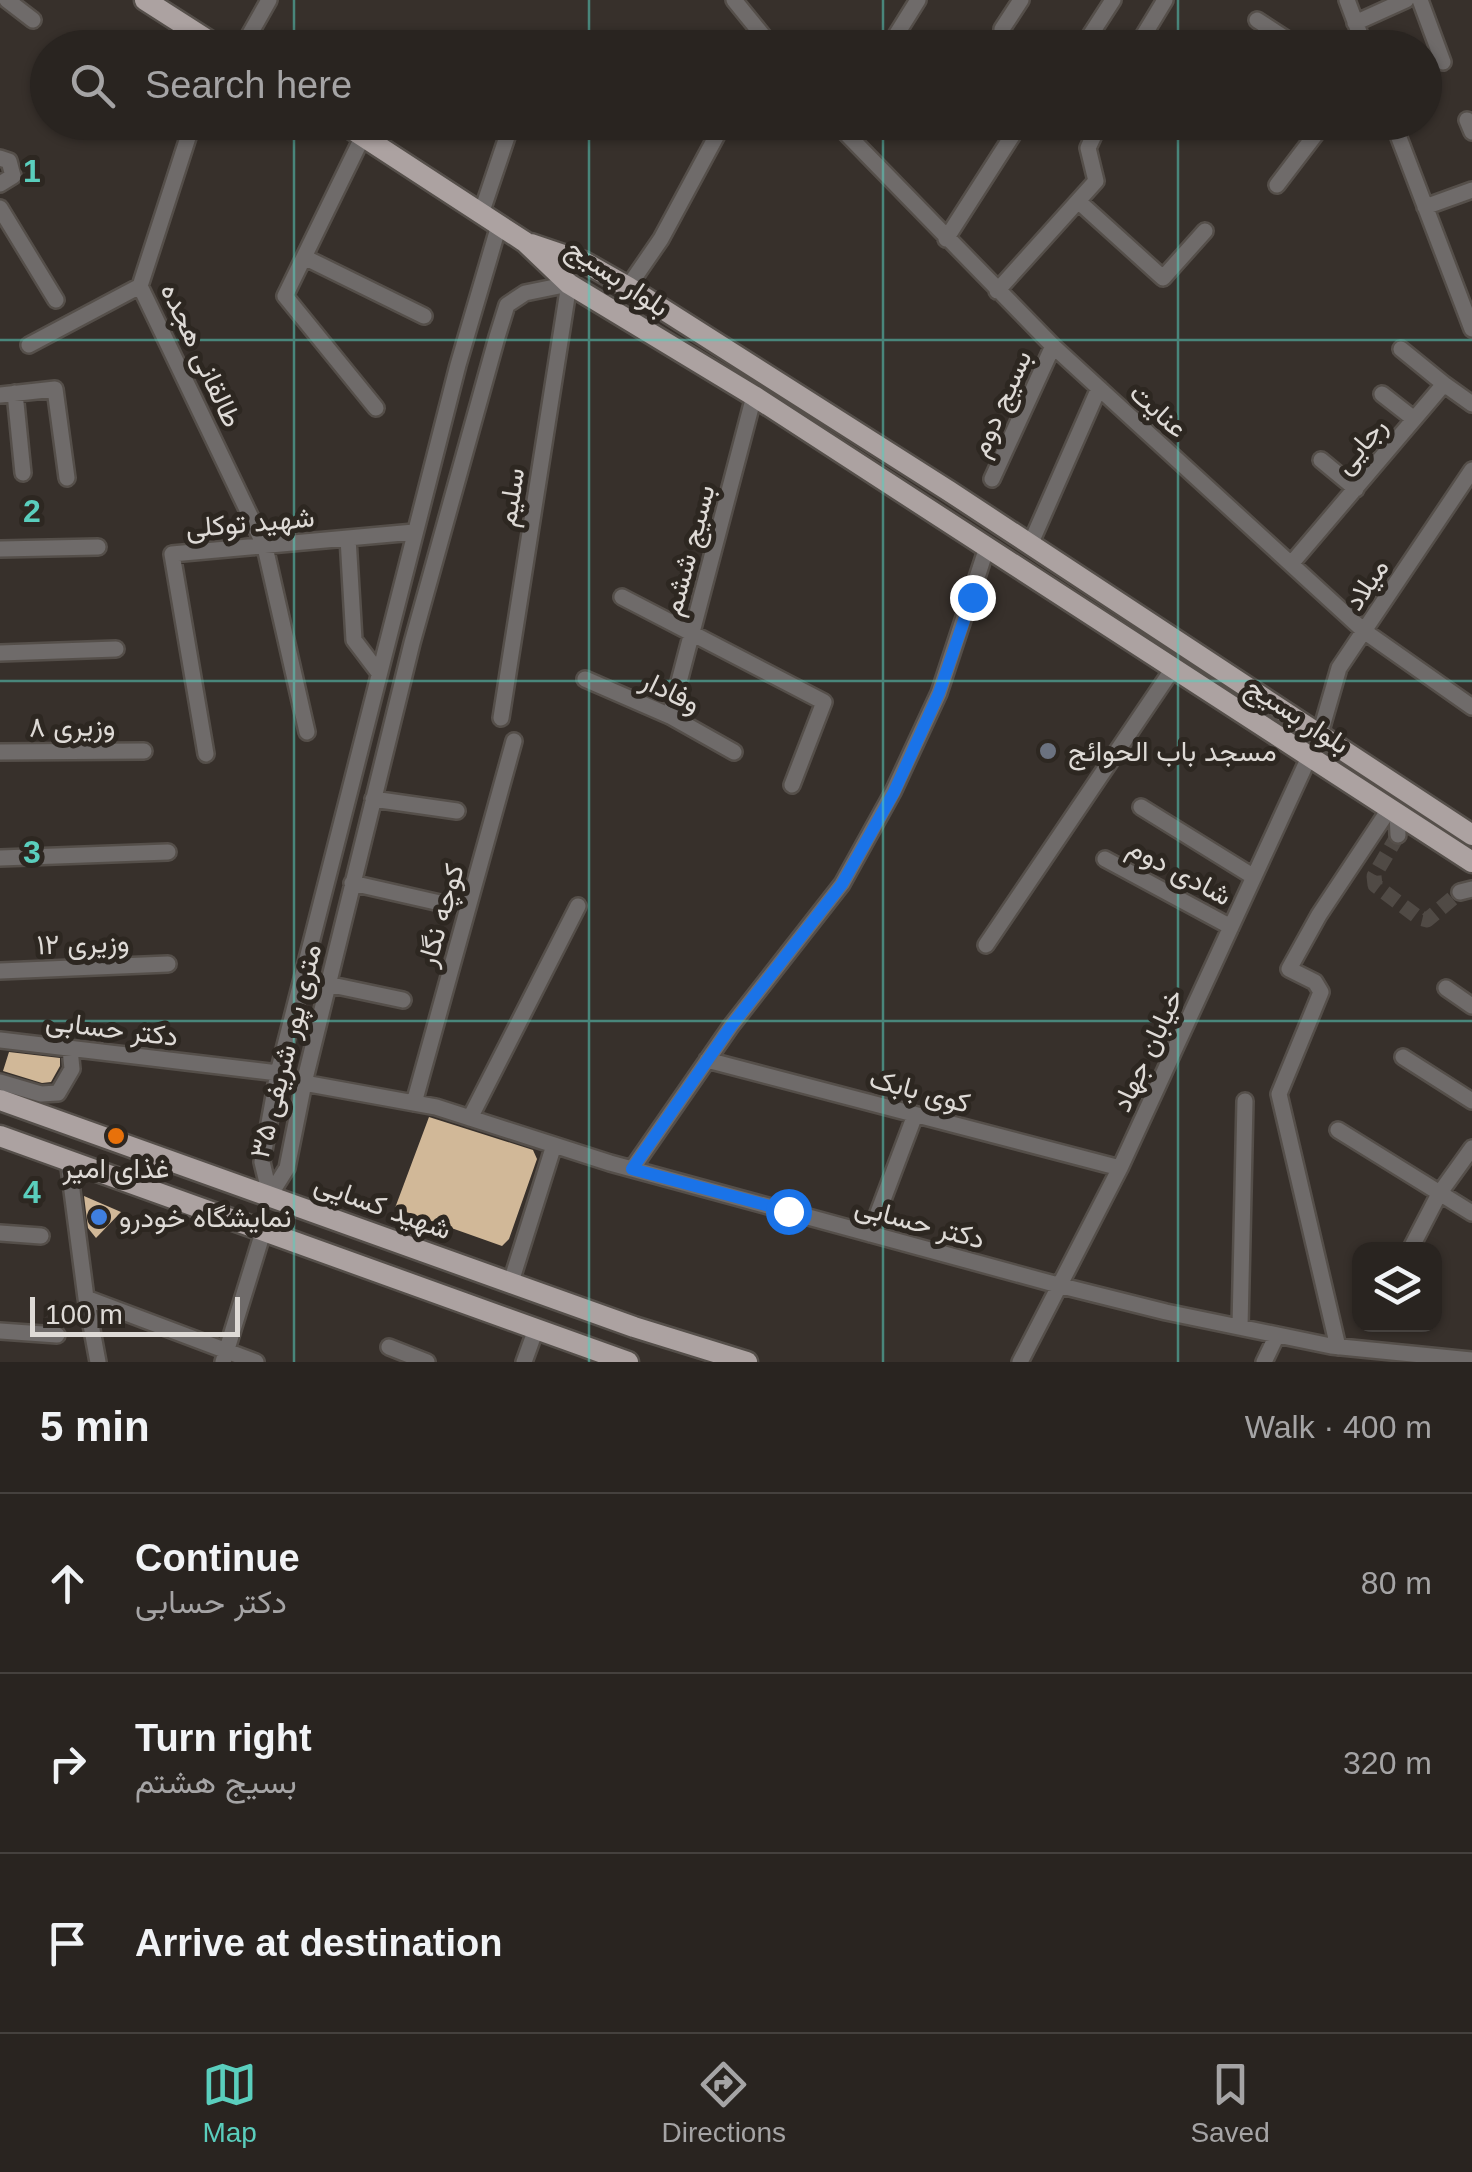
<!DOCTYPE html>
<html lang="en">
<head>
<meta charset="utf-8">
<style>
	body { margin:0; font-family:Arial,Vazirmatn,sans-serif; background:#312c29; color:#f1f3f6 }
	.controls { position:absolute; right:30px; bottom:30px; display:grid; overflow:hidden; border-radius:20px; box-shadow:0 2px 8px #0004 }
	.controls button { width:90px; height:90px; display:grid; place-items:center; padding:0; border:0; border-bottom:2px solid #45413e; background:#292420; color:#f1f3f6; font:50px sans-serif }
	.scale { position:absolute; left:30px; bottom:25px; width:210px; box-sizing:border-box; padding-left:10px; border:5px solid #dedad6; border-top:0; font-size:28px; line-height:35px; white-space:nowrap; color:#dedad6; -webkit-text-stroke:8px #2d2721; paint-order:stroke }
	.stop { position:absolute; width:30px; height:30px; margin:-22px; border:8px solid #1a73e8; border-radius:50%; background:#fff }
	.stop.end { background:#1a73e8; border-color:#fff; box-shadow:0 2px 10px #0008 }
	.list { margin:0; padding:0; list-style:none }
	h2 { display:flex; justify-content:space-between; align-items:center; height:130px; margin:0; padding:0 40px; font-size:42px }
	h2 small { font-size:32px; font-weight:400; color:#a5a4a5 }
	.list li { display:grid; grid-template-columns:65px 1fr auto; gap:30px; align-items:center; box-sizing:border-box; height:180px; padding:0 40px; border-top:2px solid #45413e }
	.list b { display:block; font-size:38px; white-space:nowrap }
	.list p { margin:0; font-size:32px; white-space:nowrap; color:#a5a4a5 }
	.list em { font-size:32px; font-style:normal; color:#a5a4a5 }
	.icon { flex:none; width:55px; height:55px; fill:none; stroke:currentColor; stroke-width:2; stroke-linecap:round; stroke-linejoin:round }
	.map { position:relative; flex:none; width:1472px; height:1362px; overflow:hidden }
	.search { position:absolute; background:#292420; box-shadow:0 2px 8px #0004; left:30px; right:30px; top:30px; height:110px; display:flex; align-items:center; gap:25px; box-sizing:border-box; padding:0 35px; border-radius:55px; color:#a5a4a5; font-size:38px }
	.sheet { height:670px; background:#292420 }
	nav { display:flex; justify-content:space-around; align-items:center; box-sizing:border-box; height:140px; border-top:2px solid #45413e; background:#292420; font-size:28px; color:#a5a4a5 }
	nav a { display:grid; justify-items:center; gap:5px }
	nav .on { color:#5acebd }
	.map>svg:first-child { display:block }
	.building { fill:#d1b898 }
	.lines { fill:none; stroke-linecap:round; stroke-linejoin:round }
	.minor-tunnel { stroke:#504a45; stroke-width:15; stroke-dasharray:15 8; stroke-linecap:butt }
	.minor-casing { stroke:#554f4a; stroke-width:20 }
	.major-casing { stroke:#554f4a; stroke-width:25 }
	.minor { stroke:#6f6b6a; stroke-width:15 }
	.major { stroke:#aca2a1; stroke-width:20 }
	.route { stroke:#1a73e8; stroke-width:12 }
	.grid { fill:none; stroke:#5acebd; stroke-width:2.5; stroke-opacity:0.55 }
	.worship-dot { fill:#6b7280; stroke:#2d2721; stroke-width:4 }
	.food-dot { fill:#e8710a; stroke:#2d2721; stroke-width:4 }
	.shop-dot { fill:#3f7fe0; stroke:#2d2721; stroke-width:4 }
	.labels { text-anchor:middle; stroke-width:10; stroke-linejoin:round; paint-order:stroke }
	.street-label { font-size:28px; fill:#dedad6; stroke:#2d2721 }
	.poi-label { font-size:28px; fill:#dedad6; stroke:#2d2721; text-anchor:start }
	.grid-label { font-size:32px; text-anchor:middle; font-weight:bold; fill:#5acebd; stroke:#2d2721; stroke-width:10; stroke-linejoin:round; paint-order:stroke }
</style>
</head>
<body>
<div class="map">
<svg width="1472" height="1362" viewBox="0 0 1472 1362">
	<rect width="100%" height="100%" fill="#37302b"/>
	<path class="building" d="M9 1052 60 1058V1066L51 1082 42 1083 3 1071Z
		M429 1117 533 1150 537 1159 509 1239 502 1246 395 1208Z
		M84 1196 121 1212 96 1238 88 1228Z"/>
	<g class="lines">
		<path class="minor-tunnel" d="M1398 835 1374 876 1375 885 1419 918 1427 920 1460 892"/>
		<g class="minor-casing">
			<path id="minor" d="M7 0 33 20
				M734 0 773 48
				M1347 0 1365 48
				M1420 0 1443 62
				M1257 20 1300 48
				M1355 23 1406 0
				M1002 29 1021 0
				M242 48 269 0
				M888 48 918 0
				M1082 48 1113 0
				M1136 48 1165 0
				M1467 120 1472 132
				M193 122 140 286 265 547 307 732
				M835 122 1053 346 1364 631 1472 707
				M1393 122 1472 329
				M363 136 285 296 376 408
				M0 158 9 161 13 176 0 184
				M1277 185 1325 122
				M1078 201 1163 278 1205 231
				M1425 207 1472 190
				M0 208 56 300
				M481 214 512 122
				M946 239 1021 122
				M304 257 424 316
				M628 287 661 239 724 122
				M997 291 1096 181 1088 148 1100 122
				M29 345 140 286
				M1401 349 1444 384
				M15 393 23 473
				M1382 394 1414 419
				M0 395 55 389 67 478
				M1321 460 1356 489
				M992 479 1053 346
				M348 538 354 640 379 673
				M1030 545 1099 388
				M0 549 98 547
				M1291 564 1444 384 1472 404
				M622 597 824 702 792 785
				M0 653 116 649
				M585 679 670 716 734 752
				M670 716 754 396
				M1320 734 1339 668 1472 470
				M0 752 144 751
				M206 754 172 554 414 532
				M373 799 457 811
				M1141 807 1254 877
				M1397 812 1398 835
				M0 858 168 852
				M1105 859 1231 927
				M352 883 440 903
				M1460 892 1472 889
				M986 945 1174 667
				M0 971 168 964
				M327 984 403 1000
				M1446 988 1472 1006
				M0 1040 278 1073
				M1403 1057 1472 1101
				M707 1060 1120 1168
				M0 1082 41 1094 58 1093 72 1069 70 1049
				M304 1083 436 1107 610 1163 1058 1285 1166 1312 1331 1346 1472 1360
				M414 1103 514 741
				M470 1118 578 906
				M1338 1130 1472 1213
				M68 1160 86 1298 98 1362
				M632 1169 731 1026 842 884 893 792 939 693 987 547
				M270 1195 287 1168 304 1083 412 643 497 337 507 305 525 293 569 284 501 718
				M270 1195 262 1162 278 1073 458 365 499 225
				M0 1233 41 1236
				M870 1234 915 1115
				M1410 1250 1439 1194 1472 1148
				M511 1282 554 1145
				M86 1298 256 1362
				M1240 1327 1245 1101
				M0 1331 57 1335
				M389 1347 427 1362
				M1338 1347 1279 1094 1321 992 1315 982 1289 969 1319 915 1390 808
				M223 1362 264 1229
				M524 1362 536 1329
				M1020 1362 1120 1168 1310 755
				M1264 1362 1277 1335"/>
		</g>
		<g class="major-casing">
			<path id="major" d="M145 0 220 48
				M341 122 525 242 569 284 754 396 1472 862
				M531 244 584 262 628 287 949 491 1472 835
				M0 1100 634 1327 747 1362
				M0 1136 628 1362"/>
		</g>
		<use href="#minor" class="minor"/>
		<use href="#major" class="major"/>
	</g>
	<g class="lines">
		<path class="route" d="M788 1211 632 1169 731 1026 842 884 894 792 939 693 972 597"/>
	</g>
	<path class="grid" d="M294 0V48M589 0V48M883 0V48M1178 0V48M294 122V1362M589 122V1362M883 122V1362M1178 122V1362M0 340H1472M0 681H1472M0 1021H1472"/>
	<circle class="worship-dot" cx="1048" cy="751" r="10"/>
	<circle class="food-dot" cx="116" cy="1136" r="10"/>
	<circle class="shop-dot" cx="99" cy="1217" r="10"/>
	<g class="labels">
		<g class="street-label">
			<text transform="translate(618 277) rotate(34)" y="10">بلوار بسیج</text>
			<text transform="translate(202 355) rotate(65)" y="10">طالقانی هجده</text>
			<text transform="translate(1000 403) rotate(-66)" y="10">بسيج دوم</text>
			<text transform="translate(1159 410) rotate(42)" y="10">عنایت</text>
			<text transform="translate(1360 445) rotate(-50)" y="10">رجایی</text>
			<text transform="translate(510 497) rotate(-81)" y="10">سلیم</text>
			<text transform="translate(250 522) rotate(-5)" y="10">شهید توکلی</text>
			<text transform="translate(688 550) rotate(-75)" y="10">بسیج ششم</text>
			<text transform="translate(1366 584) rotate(-56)" y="10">میلاد</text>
			<text transform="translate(671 691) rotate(26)" y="10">وفادار</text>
			<text transform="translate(1298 715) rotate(33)" y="10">بلوار بسیج</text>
			<text transform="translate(72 726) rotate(-1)" y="10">وزیری ۸</text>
			<text transform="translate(1180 871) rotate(28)" y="10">شادی دوم</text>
			<text transform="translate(440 915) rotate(-74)" y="10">کوچه نگار</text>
			<text transform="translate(83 943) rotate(-2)" y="10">وزيری ۱۲</text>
			<text transform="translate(112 1028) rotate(7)" y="10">دکتر حسابی</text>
			<text transform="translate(1147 1050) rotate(-65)" y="10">خیابان جهاد</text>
			<text transform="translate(285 1051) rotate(-76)" y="10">۳۵ متری پور شریفی</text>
			<text transform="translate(920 1090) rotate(15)" y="10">کوی بابک</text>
			<text transform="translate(383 1206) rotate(20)" y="10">شهید کسایی</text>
			<text transform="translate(920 1222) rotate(15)" y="10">دکتر حسابی</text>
		</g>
		<g class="poi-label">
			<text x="1068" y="761">مسجد باب الحوائج</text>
			<text x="116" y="1178" text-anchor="middle">غذای امیر</text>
			<text x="119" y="1227">نمایشگاه خودرو</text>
		</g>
	</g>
	<g class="grid-label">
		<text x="32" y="182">1</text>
		<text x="32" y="522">2</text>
		<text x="32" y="863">3</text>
		<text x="32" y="1203">4</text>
	</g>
</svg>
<div class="controls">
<button><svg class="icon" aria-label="layers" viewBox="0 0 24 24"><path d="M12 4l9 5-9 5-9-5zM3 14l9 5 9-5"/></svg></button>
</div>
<div class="scale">100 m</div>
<div class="stop" style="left:788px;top:1211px"></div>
<div class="stop end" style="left:972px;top:597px"></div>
<div class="search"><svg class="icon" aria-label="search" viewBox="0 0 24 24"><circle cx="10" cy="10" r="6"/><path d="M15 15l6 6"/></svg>Search here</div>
</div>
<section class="sheet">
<h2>5 min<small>Walk · 400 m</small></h2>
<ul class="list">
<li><svg class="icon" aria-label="ahead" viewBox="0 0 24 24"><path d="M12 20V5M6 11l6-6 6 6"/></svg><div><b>Continue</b><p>دکتر حسابی</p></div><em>80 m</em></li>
<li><svg class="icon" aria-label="right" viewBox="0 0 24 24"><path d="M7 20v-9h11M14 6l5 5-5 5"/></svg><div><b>Turn right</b><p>بسیج هشتم</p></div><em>320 m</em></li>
<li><svg class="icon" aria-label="arrive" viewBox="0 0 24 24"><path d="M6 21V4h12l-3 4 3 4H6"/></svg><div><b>Arrive at destination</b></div></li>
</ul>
</section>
<nav>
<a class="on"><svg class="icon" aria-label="map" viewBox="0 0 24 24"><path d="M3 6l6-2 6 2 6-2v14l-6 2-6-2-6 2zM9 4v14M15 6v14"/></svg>Map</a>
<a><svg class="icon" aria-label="directions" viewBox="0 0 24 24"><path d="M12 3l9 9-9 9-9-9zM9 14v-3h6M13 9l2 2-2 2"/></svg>Directions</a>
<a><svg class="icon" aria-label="saved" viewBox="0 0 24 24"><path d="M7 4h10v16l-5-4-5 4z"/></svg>Saved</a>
</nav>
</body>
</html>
